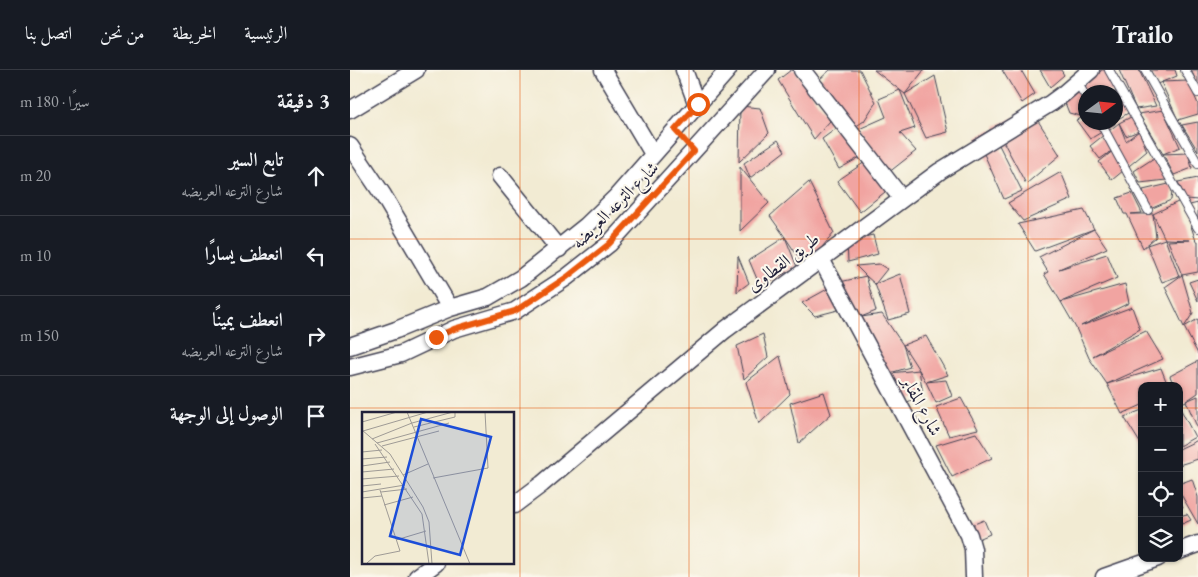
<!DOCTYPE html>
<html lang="ar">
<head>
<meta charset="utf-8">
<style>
	body { margin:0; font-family:"EB Garamond",Amiri,serif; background:#20242c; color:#f1f3f6; direction:rtl }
	.controls { position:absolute; right:15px; bottom:15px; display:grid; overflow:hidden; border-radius:10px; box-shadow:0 1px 4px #0004 }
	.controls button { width:45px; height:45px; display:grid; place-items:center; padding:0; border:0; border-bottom:1px solid #363941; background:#171b24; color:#f1f3f6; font:25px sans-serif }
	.compass { position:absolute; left:728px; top:15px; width:45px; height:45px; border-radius:50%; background:#171b24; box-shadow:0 1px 4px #0004; rotate:75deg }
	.stop { position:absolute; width:15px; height:15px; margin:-11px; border:4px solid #ea580c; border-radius:50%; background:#fff }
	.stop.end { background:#ea580c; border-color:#fff; box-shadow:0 1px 5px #0008 }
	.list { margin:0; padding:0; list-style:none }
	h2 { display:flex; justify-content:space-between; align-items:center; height:65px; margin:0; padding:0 20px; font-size:21px }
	h2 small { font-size:16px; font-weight:400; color:#9ea1a6 }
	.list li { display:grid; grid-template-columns:32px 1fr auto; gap:15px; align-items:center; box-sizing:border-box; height:80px; padding:0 20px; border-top:1px solid #363941 }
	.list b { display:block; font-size:19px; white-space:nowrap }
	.list p { margin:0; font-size:16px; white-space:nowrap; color:#9ea1a6 }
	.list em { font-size:16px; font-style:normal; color:#9ea1a6 }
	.icon { flex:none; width:28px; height:28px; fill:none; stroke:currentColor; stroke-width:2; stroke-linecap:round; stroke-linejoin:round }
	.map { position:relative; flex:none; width:848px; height:507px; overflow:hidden; direction:ltr }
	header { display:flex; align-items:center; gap:30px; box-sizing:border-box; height:70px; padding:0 25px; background:#171b24; border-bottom:1px solid #363941 }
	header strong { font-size:24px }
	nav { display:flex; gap:28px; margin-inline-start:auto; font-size:18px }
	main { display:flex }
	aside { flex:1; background:#171b24 }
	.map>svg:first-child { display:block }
	.building { fill:#f1a4a1; fill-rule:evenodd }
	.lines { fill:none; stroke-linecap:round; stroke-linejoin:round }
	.service-casing { stroke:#414052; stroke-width:10 }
	.minor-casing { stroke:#414052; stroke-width:19 }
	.service { stroke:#fff; stroke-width:8 }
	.minor { stroke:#fff; stroke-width:16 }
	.route { stroke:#ea580c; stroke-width:6 }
	.grid { fill:none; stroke:#e8590c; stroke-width:1; stroke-opacity:0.55 }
	.labels { text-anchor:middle; stroke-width:4; stroke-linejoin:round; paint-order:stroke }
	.street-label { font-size:18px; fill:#22223b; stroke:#fbf7ec }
	.inset-road { fill:none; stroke:#9f9b96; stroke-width:1 }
	.view { fill:#1d4ed8; fill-opacity:0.15; stroke:#1d4ed8; stroke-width:2.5 }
	.inset-edge { fill:none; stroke:#22223b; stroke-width:2.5 }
</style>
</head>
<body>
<header>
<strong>Trailo</strong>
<nav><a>الرئيسية</a><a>الخريطة</a><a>من نحن</a><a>اتصل بنا</a></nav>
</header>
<main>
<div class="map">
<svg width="848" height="507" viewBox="0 0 848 507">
	<rect width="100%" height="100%" fill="#fbf7ec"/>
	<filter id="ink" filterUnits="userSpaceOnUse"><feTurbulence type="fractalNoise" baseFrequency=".02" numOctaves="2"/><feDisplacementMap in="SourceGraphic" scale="10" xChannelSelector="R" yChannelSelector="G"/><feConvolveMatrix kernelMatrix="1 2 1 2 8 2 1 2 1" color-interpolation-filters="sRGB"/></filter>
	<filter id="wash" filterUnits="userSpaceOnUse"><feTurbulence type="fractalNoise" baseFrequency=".0096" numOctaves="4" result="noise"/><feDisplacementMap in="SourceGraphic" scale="20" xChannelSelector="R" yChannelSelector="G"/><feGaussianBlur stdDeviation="1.12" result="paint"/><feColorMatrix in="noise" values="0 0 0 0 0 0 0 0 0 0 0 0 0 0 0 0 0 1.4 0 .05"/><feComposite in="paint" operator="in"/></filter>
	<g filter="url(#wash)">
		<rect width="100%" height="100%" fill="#f2ebd3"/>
		<g id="blocks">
			<path class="building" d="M441 0H445L480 51 464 69 428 10Z
				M480 0H510L526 32 514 51 505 57 470 9Z
				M524 0H574L555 24Z
				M652 0H671L685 24 672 33Z
				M690 0H711L714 5 700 17Z
				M752 0H759L769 25 766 27V22H734L730 17Z
				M769 0H789L806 36 786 39Z
				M800 0H825L827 6 807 14Z
				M841 0H848V15Z
				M585 6 598 62 576 68 555 24Z
				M838 11 848 34V44L828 50 811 12Z
				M730 17 736 52H765V54L740 69 726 50 735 47 719 43 712 25Z
				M550 20 565 58 550 63 566 81 538 103 509 59 536 47 529 29Z
				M773 30 780 42 768 49 766 44V33Z
				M390 36 410 38 419 63 389 92Z
				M681 40 710 85 676 114 645 56Z
				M813 40 830 77 813 84 789 44Z
				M783 46 797 81 762 110 749 92 770 75 750 89 740 76 769 53ZM769 53 776 66 789 61 776 71Z
				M848 52V81L832 55Z
				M491 55 512 86 489 99 472 69Z
				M641 59 672 121 654 129 627 68Z
				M428 70 435 81 400 108 394 93Z
				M838 83 842 98 824 105 813 84Z
				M804 88 816 110 790 113 784 101Z
				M515 92 540 118 510 142 487 111Z
				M390 97 419 133 390 161Z
				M711 102 722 129 673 151 658 133Z
				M848 108V130L836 129 828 112Z
				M459 112 484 163 455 197 435 167 447 197 410 216 399 190 435 167 420 146Z
				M823 113 821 130 798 140 793 120Z
				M782 123 792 143 781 144H803L832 130 846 171H848V202L832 205 818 171 840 170 815 169 803 144 806 167 793 178 777 144H774L767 128Z
				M848 133V154L840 135Z
				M734 140 744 159 685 181 668 154Z
				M744 159 757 178 709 199 757 184 767 208 711 232 775 214 779 233 731 256 782 237 790 259 743 286 796 261 813 289 757 314 739 288 726 258 711 232 694 204 698 202 689 187Z
				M523 165 528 184 498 192 497 171Z
				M815 169 829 206 812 212 797 175Z
				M388 186 399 213 387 222Z
				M529 194 537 199 525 214 550 204 560 244 538 250 525 214 516 206 526 241 511 247 532 244 553 275 560 297 540 303 569 300 553 275 576 266 598 305 576 312 569 300 573 324 552 335 490 212 516 206 506 196Z
				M832 205 843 243 834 257 848 249V284L834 257 815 217Z
				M848 209V231L839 212Z
				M481 217 488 240 465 246 452 233Z
				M413 264 418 287 394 309 387 276Z
				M430 286 440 324 409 354 396 312Z
				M848 291V323L836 331 848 326V359L836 331 832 333 829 327V316H824L820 306Z
				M811 298 818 316H792V335L772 344 757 314Z
				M596 310 602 326 586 333 576 312Z
				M474 322 481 344 449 373 440 333Z
				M611 328 628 359 599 366 586 337Z
				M829 336 845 367 829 376Z
				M792 340V376L774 347Z
				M626 363 642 388 602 407 586 375Z
				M848 370V389L829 395V379Z
				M842 409 848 427V454L829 421V414Z
				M829 429 833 437 829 441Z
				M837 444 841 450 832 454 829 446Z
				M634 450 640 464 624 471 617 457Z"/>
		</g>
	</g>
	<g filter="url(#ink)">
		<use href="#blocks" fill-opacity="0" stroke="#414052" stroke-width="1"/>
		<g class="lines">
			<g class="service-casing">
				<path id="service" d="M759 0 848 158
					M795 0 848 94
					M835 0 848 23
					M727 12 736 27
					M750 52 798 140"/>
			</g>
			<g class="minor-casing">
				<path id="minor" d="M253 0 303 84
					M334 0 347 35
					M452 0 552 129
					M0 40 66 0
					M0 76 33 125 100 238
					M150 106 209 179
					M471 189 619 465 623 479 624 507
					M0 276 46 260 100 238 138 227 171 208 236 156 266 127 378 0
					M0 297 51 284 104 259 165 241 217 207 259 174 417 0
					M164 435 192 414 375 260 590 101 701 33 712 25 741 0
					M829 481 848 474
					M67 507 86 493
					M754 507 808 488"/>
			</g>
			<use href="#service" class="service"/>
			<use href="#minor" class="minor"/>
		</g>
	</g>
	<g class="lines" filter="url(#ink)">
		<path class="route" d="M86 267 104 259 165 241 217 207 259 174 344 81 325 60 348 34"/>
	</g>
	<path class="grid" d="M170 0V507M339 0V507M509 0V507M678 0V507M0 169H848M0 338H792M829 338H848"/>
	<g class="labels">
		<g class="street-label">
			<text transform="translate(265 135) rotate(-45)" y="6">شارع الترعه العريضه</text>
			<text transform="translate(433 192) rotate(-37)" y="6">طريق القطاوى</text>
			<text transform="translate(572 336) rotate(62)" y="6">شارع المقابر</text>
		</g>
	</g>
	<g transform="translate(12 342)">
		<rect width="152" height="152" fill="#f2ebd3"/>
		<path class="inset-road" d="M45 0 108 152M0 10 35 0M52 15 93 5V0M0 18 28 42 61 95 67 110 70 152M1 19 66 0M10 27 50 11 91 0M15 31 87 11M13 32 60 102 67 152M20 34 77 19M0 40 20 38M0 47 25 45M0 54 28 50M0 60 32 57M41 63 66 52M71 66 126 56 123 0M0 67 37 64M0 74 19 72M0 80 43 73M19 80 45 77M0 86 20 84M22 93 51 85M34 128 64 119M5 151 13 144 38 139 18 78"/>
		<path class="view" d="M59 7 129 25 98 143 28 124Z"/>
		<rect width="152" height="152" class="inset-edge"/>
	</g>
</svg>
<div class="controls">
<button>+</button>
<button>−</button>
<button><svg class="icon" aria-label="locate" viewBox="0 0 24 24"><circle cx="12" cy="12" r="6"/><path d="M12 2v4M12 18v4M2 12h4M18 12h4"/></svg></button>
<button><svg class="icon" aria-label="layers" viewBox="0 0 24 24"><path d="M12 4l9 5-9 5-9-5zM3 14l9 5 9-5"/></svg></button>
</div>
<svg class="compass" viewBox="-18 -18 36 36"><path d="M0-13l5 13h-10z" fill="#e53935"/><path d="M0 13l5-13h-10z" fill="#9ea1a6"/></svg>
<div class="stop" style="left:348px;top:34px"></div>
<div class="stop end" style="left:86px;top:267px"></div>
</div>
<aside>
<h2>3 دقيقة<small>سيرًا · 180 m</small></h2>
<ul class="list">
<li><svg class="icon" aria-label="ahead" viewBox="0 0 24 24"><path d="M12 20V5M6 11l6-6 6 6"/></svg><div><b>تابع السير</b><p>شارع الترعه العريضه</p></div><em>20 m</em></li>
<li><svg class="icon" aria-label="left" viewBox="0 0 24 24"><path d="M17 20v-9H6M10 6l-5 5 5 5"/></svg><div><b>انعطف يسارًا</b></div><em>10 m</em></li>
<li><svg class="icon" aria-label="right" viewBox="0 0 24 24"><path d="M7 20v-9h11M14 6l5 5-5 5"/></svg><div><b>انعطف يمينًا</b><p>شارع الترعه العريضه</p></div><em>150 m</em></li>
<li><svg class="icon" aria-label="arrive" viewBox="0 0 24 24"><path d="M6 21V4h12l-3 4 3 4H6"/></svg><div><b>الوصول إلى الوجهة</b></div></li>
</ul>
</aside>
</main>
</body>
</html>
